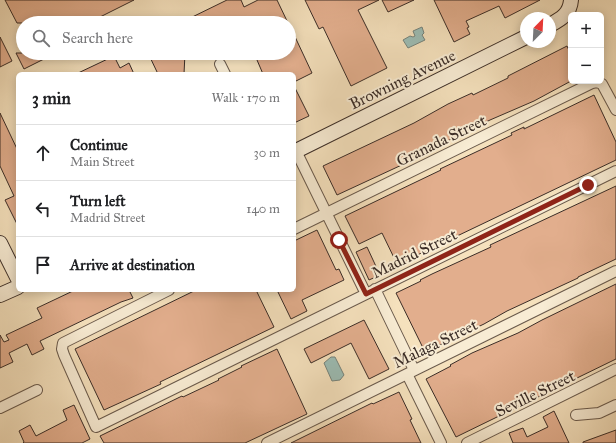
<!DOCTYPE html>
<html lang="en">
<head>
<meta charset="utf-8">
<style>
	body { margin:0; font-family:"IM FELL Great Primer",serif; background:#f2f2f2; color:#202124 }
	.controls { position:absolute; right:12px; top:12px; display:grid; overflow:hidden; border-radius:6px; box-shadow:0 2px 10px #0003 }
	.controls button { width:36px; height:36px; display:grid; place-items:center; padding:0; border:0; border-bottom:1px solid #e0e0e0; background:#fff; color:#202124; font:20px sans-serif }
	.compass { position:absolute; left:520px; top:12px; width:36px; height:36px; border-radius:50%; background:#fff; box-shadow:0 2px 10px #0003; rotate:24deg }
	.stop { position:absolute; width:12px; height:12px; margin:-9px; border:3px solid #8f2418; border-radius:50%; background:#fff }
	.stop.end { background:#8f2418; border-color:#fff; box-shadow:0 1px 4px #0008 }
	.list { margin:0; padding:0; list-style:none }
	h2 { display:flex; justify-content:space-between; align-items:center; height:52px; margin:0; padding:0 16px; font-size:17px }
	h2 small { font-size:13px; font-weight:400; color:#757577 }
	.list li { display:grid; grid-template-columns:26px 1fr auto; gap:12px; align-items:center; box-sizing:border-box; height:56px; padding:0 16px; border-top:1px solid #e0e0e0 }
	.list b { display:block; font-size:15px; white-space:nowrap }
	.list p { margin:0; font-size:13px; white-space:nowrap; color:#757577 }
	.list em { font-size:13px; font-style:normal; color:#757577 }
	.icon { flex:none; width:22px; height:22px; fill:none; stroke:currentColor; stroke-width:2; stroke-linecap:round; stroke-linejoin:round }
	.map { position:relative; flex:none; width:616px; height:443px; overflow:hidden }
	.search { position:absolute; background:#fff; box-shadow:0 2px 10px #0003; left:16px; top:16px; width:280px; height:44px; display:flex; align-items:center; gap:10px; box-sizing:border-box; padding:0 14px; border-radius:22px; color:#757577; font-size:15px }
	.panel { position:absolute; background:#fff; box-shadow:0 2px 10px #0003; left:16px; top:72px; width:280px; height:220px; border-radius:6px }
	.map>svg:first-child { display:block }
	.water { fill:#9cbdb5; stroke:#75837c }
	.building { fill:#e2ae8d; stroke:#3b2d27 }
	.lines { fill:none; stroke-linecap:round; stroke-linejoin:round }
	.street-casing { stroke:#6a5a4c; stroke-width:12 }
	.secondary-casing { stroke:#3b2d27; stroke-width:16 }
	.street { stroke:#f8ecd4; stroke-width:10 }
	.secondary { stroke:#f8ecd4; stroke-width:14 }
	.route { stroke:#8f2418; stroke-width:5 }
	.labels { text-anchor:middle; stroke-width:4; stroke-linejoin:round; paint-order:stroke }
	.street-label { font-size:16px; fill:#3b2d27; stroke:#f8ecd4 }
</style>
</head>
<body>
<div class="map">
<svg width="616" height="443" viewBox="0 0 616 443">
	<rect width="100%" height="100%" fill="#f5e1bd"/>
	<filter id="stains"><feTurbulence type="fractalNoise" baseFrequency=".005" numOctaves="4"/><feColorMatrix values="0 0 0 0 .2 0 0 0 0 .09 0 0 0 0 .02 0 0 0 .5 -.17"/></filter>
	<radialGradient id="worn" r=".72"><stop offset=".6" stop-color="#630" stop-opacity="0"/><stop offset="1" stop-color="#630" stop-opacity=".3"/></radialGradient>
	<path class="water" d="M422 27 424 33 422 35 425 40 408 48 403 40 410 36 413 37 415 36 413 31Z
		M331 357H335L344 375 340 380 332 381 324 363Z"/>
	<path class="building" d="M5 0H134L94 20 95 23H17Z
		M227 0H241L244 7 258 0H277L288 23H180Z
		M305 0H379L358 10 387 68 351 86 323 27 319 29Z
		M382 0H414L388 12Z
		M434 0H540L505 18 499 6 466 21 469 27 467 28 470 34 454 42Z
		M289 24 312 73 294 82V74H263L254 53H289Z
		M0 37 12 61 0 67Z
		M567 46 571 55V81L534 101 490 120 417 156V157L406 163 337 195 323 166 414 123 448 104 472 93 473 95 508 78V76Z
		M16 53H56L24 69Z
		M148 53H185L184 74H158Z
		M114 56 120 68 129 63 134 74H76Z
		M294 86 309 116 294 123Z
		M594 95 616 142V160L409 259V260L398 266 382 233 359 244 345 216 441 170 440 169 512 135 511 133 524 127V129Z
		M0 113 18 151V226L5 200 14 196 0 166Z
		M616 186V259L578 277V278L507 311 484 324 425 352 396 293 421 281 420 280 432 274 491 247 490 245Z
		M317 230 336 270 339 269 344 280 302 300 307 311 291 319 277 290H294V241Z
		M367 247 380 275 369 280 356 252Z
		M616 284V359L456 437 426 379 451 366 450 365 472 353 518 333 542 320Z
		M75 290H129L133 298 121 302 40 341 44 349 32 355 27 344 9 353 13 362 0 368V335L4 342 9 340 6 335 42 318 37 308Z
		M196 290H256L274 327 160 382 161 384 104 410 75 349Z
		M364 320 389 369 369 379 351 343 311 363 304 349Z
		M277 349 307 414 245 443H104L100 436 182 396 183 397 219 380 218 379 242 367 241 366Z
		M399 392 412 419 410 420 421 443H291L372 403 373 404Z
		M74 405 90 439 82 443H23L24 442 19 431 30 425 36 436 67 420 63 410Z
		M554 411 569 443H513L509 433 523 428 527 437 548 427 543 417Z
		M616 430V443H583V442Z"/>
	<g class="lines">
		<g class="street-casing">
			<path id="street" d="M220 64 225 74
				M296 151 366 294
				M294 229 592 83 597 82 602 84 616 110
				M375 289 414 370
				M169 290 63 343 62 349 64 355 96 427 616 171
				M407 374 441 443
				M0 408 37 390
				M576 415 599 413 616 405
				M267 443 616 271
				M467 443 616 369"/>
		</g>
		<g class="secondary-casing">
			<path id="secondary" d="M550 25C561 19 570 14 571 0
				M294 152 526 37
				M0 243 18 279
				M0 295 18 287"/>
		</g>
		<use href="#street" class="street"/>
		<use href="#secondary" class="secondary"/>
	</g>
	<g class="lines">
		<path class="route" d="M339 240 366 294 588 185"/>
	</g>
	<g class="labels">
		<g class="street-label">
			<text transform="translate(402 79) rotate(-26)" y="6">Browning Avenue</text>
			<text transform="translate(441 140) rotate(-26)" y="6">Granada Street</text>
			<text transform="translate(414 253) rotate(-26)" y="6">Madrid Street</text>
			<text transform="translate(435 343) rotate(-26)" y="6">Malaga Street</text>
			<text transform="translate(535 393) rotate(-26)" y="6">Seville Street</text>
		</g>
	</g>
	<rect width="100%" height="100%" filter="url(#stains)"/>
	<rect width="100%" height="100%" fill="url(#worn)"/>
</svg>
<div class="controls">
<button>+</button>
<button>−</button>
</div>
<svg class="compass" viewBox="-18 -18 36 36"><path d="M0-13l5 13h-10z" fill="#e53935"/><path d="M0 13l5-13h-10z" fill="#757577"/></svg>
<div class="stop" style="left:339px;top:240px"></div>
<div class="stop end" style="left:588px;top:185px"></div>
<div class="search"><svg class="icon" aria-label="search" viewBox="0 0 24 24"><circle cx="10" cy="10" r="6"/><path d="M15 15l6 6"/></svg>Search here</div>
<section class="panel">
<h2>3 min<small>Walk · 170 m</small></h2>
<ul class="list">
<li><svg class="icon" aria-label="ahead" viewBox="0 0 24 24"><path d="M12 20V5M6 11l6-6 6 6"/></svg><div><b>Continue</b><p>Main Street</p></div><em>30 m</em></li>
<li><svg class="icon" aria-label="left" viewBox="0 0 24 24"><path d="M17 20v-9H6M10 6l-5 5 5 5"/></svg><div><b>Turn left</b><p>Madrid Street</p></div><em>140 m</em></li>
<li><svg class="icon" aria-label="arrive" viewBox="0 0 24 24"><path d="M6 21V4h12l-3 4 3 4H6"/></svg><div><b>Arrive at destination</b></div></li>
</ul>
</section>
</div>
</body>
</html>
